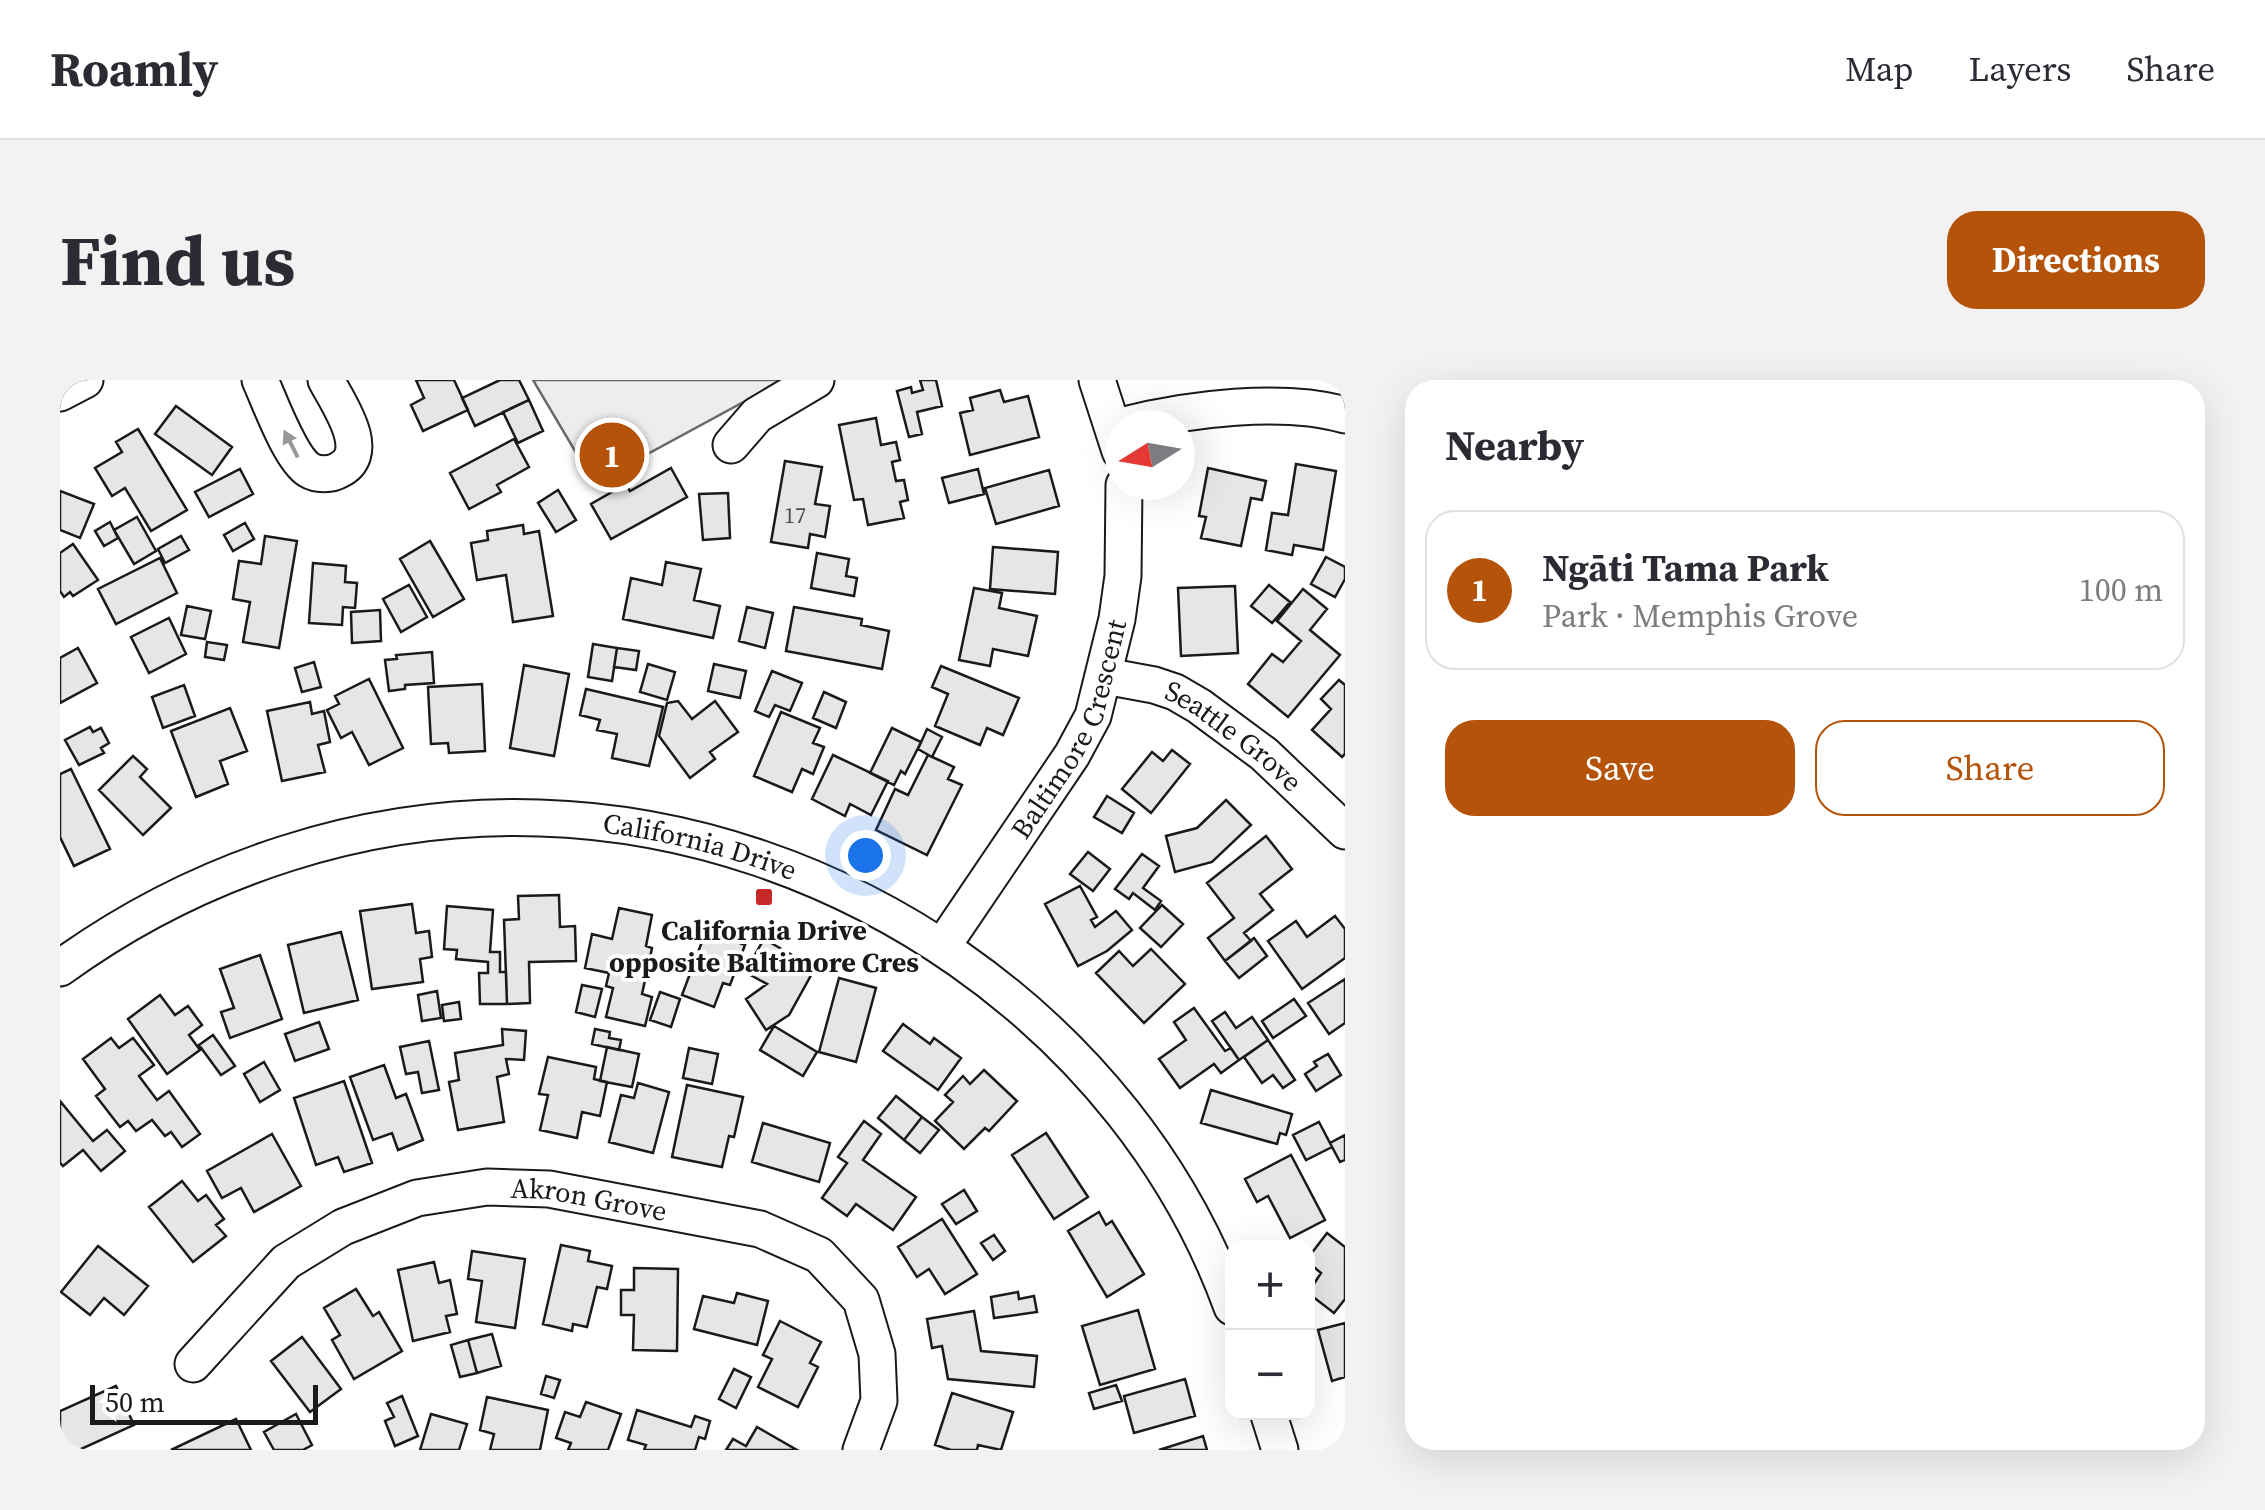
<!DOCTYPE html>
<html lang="en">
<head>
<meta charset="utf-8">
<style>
	body { margin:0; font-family:"Source Serif 4",serif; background:#f2f2f3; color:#2b2b33 }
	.controls { position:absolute; right:30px; bottom:30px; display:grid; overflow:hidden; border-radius:20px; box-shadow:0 10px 40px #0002 }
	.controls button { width:90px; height:90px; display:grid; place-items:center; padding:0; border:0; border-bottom:2px solid #e1e1e2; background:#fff; color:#2b2b33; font:50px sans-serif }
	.compass { position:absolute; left:1045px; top:30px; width:90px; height:90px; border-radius:50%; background:#fff; box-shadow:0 10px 40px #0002; rotate:259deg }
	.scale { position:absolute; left:30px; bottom:25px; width:228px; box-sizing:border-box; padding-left:10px; border:5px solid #1a1a1a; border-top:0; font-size:28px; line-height:35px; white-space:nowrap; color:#1a1a1a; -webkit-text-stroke:8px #fff; paint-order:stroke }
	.you { position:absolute; left:805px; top:475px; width:35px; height:35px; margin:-25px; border:8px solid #fff; border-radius:50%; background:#1a73e8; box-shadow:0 0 0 15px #1a73e833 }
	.badge { display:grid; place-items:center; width:65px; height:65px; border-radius:50%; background:#b45309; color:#fff; font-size:32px; font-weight:700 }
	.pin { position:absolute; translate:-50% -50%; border:5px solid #fff; box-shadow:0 2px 10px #0006 }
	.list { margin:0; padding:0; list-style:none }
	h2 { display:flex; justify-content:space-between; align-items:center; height:130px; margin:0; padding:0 40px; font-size:42px }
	h2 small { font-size:32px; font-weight:400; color:#7c7c81 }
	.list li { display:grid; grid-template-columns:65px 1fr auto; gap:30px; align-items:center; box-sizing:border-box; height:160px; margin:0 20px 20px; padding:0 20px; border:2px solid #e1e1e2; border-radius:30px }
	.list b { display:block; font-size:38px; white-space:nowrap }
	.list p { margin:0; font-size:32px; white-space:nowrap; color:#7c7c81 }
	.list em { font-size:32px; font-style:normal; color:#7c7c81 }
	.actions { display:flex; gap:20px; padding:30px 40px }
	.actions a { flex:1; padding:22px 0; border:2px solid #b45309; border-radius:30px; text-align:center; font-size:35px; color:#b45309 }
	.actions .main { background:#b45309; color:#fff }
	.map { position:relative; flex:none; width:1285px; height:1070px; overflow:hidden; border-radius:30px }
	header { display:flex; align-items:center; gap:60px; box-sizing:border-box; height:140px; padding:0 50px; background:#fff; border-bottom:2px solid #e1e1e2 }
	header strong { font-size:48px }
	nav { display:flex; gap:55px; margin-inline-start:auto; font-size:35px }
	.intro { display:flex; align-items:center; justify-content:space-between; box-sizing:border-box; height:240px; padding:0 60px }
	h1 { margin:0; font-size:70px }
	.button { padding:25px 45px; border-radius:30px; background:#b45309; color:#fff; font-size:35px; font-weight:700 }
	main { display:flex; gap:60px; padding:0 60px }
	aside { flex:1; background:#fff; border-radius:30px; box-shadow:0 10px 40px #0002 }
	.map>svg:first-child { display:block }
	.green { fill:#ededed; stroke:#6a6a6a; stroke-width:2.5 }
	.building { fill:#e6e6e6; stroke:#1a1a1a; stroke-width:2.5 }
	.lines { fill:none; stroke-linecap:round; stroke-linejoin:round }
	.minor-casing { stroke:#1a1a1a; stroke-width:39 }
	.minor { stroke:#fff; stroke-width:35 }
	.oneway { fill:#989898 }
	.poi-dot { fill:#c62828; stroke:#fff; stroke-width:4 }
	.labels { text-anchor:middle; stroke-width:8; stroke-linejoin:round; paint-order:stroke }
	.number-label { font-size:22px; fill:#4d4d4d }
	.street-label { font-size:28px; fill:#1a1a1a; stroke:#fff }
	.poi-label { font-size:28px; font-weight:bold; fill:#1a1a1a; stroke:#fff }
</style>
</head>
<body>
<header>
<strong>Roamly</strong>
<nav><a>Map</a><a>Layers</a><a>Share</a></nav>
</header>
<div class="intro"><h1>Find us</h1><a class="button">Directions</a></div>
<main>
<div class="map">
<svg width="1285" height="1070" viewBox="0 0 1285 1070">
	<rect width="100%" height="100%" fill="#fff"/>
	<path class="green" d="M473 0H724L534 103Z"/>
	<path class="building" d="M356 0H394L408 30 363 51 351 25 364 18Z
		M440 0H459L469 20 415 46 402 18Z
		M860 0H876L882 26 857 32 862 54 849 57 837 11 851 7 852 13 863 10Z
		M940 10 944 22 968 16 979 57 910 75 900 33 913 30 910 18Z
		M469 20 483 51 458 63 443 32Z
		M116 26 172 67 152 95 95 54Z
		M816 38 821 65 836 62 840 80 832 82 836 101 844 100 848 120 840 122 844 138 808 145 803 119 794 120 779 45Z
		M78 49 127 130 91 151 65 108 52 116 35 88 62 72 56 62Z
		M454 59 469 87 437 105 441 112 409 129 390 93Z
		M725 81 762 87 755 124 770 126 765 157 750 154 748 168 711 162Z
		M1236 84 1276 91 1263 170 1234 165 1232 175 1206 170 1212 133 1228 135Z
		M611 88 627 117 551 159 531 124 566 104 570 111Z
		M1148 88 1206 101 1202 120 1191 118 1181 166 1141 158 1146 137 1139 136Z
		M180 89 193 114 149 137 135 112Z
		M918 89 924 114 889 123 882 98Z
		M989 90 999 126 936 144 925 108Z
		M498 110 516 140 496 152 478 123Z
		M0 111 34 124 20 158 0 150Z
		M668 113 670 158 643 160 639 114Z
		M77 137 96 171 74 184 54 150Z
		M50 142 58 158 44 166 35 151Z
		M185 143 194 159 173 171 164 155Z
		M463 145 464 154 479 151 493 236 453 242 446 195 417 200 411 163 428 160 427 151Z
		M121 156 129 170 105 183 98 169Z
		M205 156 237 161 219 268 183 262 190 222 173 219 179 181 201 184Z
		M370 161 404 219 373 237 340 179Z
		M13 164 38 200 13 216 10 212 4 217 0 211V173Z
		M933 167 998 172 995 214 930 209Z
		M757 173 789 179 786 196 797 198 794 216 751 208Z
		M1266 177 1285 187V199L1275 217 1251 204Z
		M100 178 117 213 56 244 38 209Z
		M606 182 641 189 634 220 660 226 653 258 563 239 571 198 602 205Z
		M253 183 286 186 285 202 297 203 295 228 283 227 282 245 249 243Z
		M349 205 367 237 341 252 323 219Z
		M1209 205 1230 222 1212 243 1191 226Z
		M1175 206 1178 273 1121 276 1118 208Z
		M914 208 942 213 939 228 977 236 968 276 933 269 930 286 899 280Z
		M1243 209 1267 229 1250 250 1280 275 1228 337 1188 304 1212 274 1223 282 1241 261 1217 241Z
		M127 226 151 231 145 259 121 255Z
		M687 227 713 233 705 268 679 261Z
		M734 227 802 239 801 245 829 251 822 289 726 271Z
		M320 230 321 261 292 263 291 232Z
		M109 238 126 274 89 293 71 257Z
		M147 262 167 265 164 280 145 277Z
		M533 264 557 268 552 301 528 297Z
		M18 268 37 303 0 323V278Z
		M557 268 579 271 576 290 554 287Z
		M372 272 374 303 345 305V309L329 311 325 280 337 279 336 275Z
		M254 282 261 307 242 312 235 288Z
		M588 284 615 292 607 320 580 312Z
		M654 284 686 291 680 318 648 311Z
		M464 285 509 294 494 376 450 368Z
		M881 286 959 318 943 355 927 348 920 365 875 346 888 314 872 307Z
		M712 291 742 303 730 331 715 325 709 337 695 331Z
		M309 299 343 368 309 385 292 352 281 358 267 330 279 324 275 316Z
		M1279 300 1285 305V374L1282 377 1252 350 1271 329 1261 319Z
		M422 304 425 371 389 373 388 363 371 364 368 307Z
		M124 305 135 336 103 348 92 317Z
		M526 309 603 327 589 386 552 378 557 354 537 350 540 340 520 335Z
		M764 312 786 322 776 348 753 338Z
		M618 321 632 339 655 321 678 352 650 372 655 379 630 398 599 356 607 323Z
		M250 322 252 334 264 331 270 362 258 365 265 392 222 401 207 331Z
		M170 328 187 371 160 381 168 404 136 417 111 351Z
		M721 332 760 348 753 363 764 367 753 394 742 389 732 412 694 396Z
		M30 347 33 352 41 348 49 363 41 368 44 373 19 385 5 360Z
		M832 348 861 362 845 394 841 391 834 405 810 393Z
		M867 349 882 357 872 377 858 369Z
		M1112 370 1130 384 1091 433 1062 409 1092 372 1103 381Z
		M773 375 828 401 811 435 790 424 785 436 752 419Z
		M868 375 894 387 888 399 902 405 867 475 816 450 835 409 848 415Z
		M73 376 87 389 80 397 111 428 83 455 39 410Z
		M11 389 50 469 14 486 0 457V394Z
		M1047 416 1074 433 1062 453 1034 437Z
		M1166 420 1191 445 1152 482 1115 492 1106 456 1137 448Z
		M1206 456 1232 489 1200 514 1213 530 1184 553 1191 561 1165 581 1148 558 1174 538 1147 503Z
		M1028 472 1050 489 1033 511 1010 494Z
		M1082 474 1099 486 1083 508 1101 521 1095 530 1073 513 1069 519 1055 509Z
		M1020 506 1037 537 1031 540 1035 547 1056 531 1072 550 1047 571 1018 586 985 524Z
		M499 515 500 547 515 546 516 581 469 582 470 623 447 624 444 540 459 539 458 516Z
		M352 524 356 553 369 551 372 577 360 579 363 602 312 609 300 531Z
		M1102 525 1123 544 1101 567 1080 548Z
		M387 526 433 530 430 572H440V592H446L447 624H420L419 593H428V582L396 579 397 570 384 569Z
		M559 528 592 535 586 566 592 568 582 614 592 617 585 646 546 637 553 608 546 606 549 593 525 588 532 554 552 559Z
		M1275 536 1285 549V578L1242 609 1208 561 1236 541 1247 557Z
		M646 551 685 565 670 605 663 603 654 627 622 615Z
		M281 552 298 620 244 633 228 565Z
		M1194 558 1207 576 1179 598 1165 581Z
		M704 559 755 588 729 635 706 650 686 619 707 604 685 592Z
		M1091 569 1125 604 1084 643 1036 593 1059 571 1073 586Z
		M200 575 222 639 170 658 161 632 174 628 160 589Z
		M779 598 816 608 796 682 759 672Z
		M1285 599V643L1269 654 1248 623Z
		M522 605 542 609 535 637 516 632Z
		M377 611 381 638 362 641 358 615Z
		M600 612 620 619 611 647 590 640Z
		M100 615 115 635 128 626 142 645 129 655 140 670 107 694 68 639Z
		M1234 619 1246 636 1213 658 1202 641Z
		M399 622 401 639 384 641 382 625Z
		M1134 628 1165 671 1171 668 1179 680 1161 693 1154 684 1120 708 1099 679 1126 660 1114 642Z
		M1165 632 1176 648 1192 637 1208 660 1179 680 1152 641Z
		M259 642 269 669 235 681 225 654Z
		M843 644 870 664 874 658 901 678 878 710 823 671Z
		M714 646 757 672 743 696 700 670Z
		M442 649 466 651 464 680 446 679 449 694 437 697 444 742 398 750 389 702 399 700 395 673 443 665Z
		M535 649 550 652 549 658 561 660 559 670 532 664Z
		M153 655 175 686 161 695 139 665Z
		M51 658 59 668 73 658 94 685 79 696 97 720 109 711 140 754 122 767 111 752 105 756 92 740 76 751 68 741 60 747 36 716 45 709 23 679Z
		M1208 660 1235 700 1223 708 1213 695 1202 703 1184 677Z
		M369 661 379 710 362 713 358 692 346 694 340 667Z
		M547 667 579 674 572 707 540 701Z
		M629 668 658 674 652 704 623 698Z
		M1268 674 1281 695 1256 711 1245 694 1257 686 1254 682Z
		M488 677 536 687 534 699 547 702 540 736 522 732 517 758 480 750 488 715 479 714Z
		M204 682 220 710 200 722 184 694Z
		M324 685 336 718 346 714 363 760 338 770 332 753 313 760 290 697Z
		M924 690 957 721 929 751 925 748 904 769 875 741 893 722 885 715 903 696 910 704Z
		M284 701 312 783 284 792 278 777 256 785 234 718Z
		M578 703 609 712 593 773 549 762 561 715 574 718Z
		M627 705 683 717 674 757 669 756 662 787 612 777Z
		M1151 710 1232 734 1226 755 1220 753 1217 764 1141 743Z
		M836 716 862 737 844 760 818 738Z
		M0 721 33 761 47 750 65 771 41 791 23 770 3 786 0 783Z
		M862 737 879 750 860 773 844 760Z
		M804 741 821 754 803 780 856 817 833 850 796 824 787 836 762 818 787 783 778 777Z
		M1259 742 1272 767 1246 780 1233 755Z
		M703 743 770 763 759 802 692 782Z
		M986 753 1028 817 994 839 952 775Z
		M212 754 241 806 194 832 181 808 162 818 147 791Z
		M1285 755V780L1280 782 1270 763Z
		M1231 775 1265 840 1230 858 1208 816 1197 822 1185 799Z
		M122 801 138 821 146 815 164 839 156 845 166 856 133 882 89 827Z
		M904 810 917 831 896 844 882 824Z
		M1039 832 1046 845 1052 841 1084 894 1047 917 1008 851Z
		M882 839 917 894 885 914 869 889 857 897 838 867Z
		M1267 853 1285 867V919L1274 933 1248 913 1261 893 1248 882V878Z
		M934 855 945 871 933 880 921 863Z
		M501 865 530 871 528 881 552 886 547 909 537 907 527 947 513 944 512 951 483 944Z
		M38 866 88 906 64 935 44 918 30 935 1 912Z
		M412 871 465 879 455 948 416 942 422 901 408 899Z
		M374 882 379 903 390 900 397 934 386 936 390 952 353 961 338 890Z
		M574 888 618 889 617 971 573 970 574 935H561V910H574Z
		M296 909 313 936 319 932 342 971 294 999 272 960 280 955 264 928Z
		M958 912 959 919 974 916 977 932 934 938 931 917Z
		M677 913 708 921 697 965 634 949 643 916 674 923Z
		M1078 930 1095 989 1040 1005 1022 946Z
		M914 931 921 971 977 976 974 1007 888 999 882 966 872 968 867 939Z
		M720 941 761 962 750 983 758 987 738 1027 698 1007 712 979 703 975Z
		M1285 943V997L1272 1001 1258 950Z
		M432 954 441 986 417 993 408 960Z
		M242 957 281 1009 250 1032 211 981Z
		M408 960 417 993 400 997 391 965Z
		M674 989 691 997 676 1028 659 1019Z
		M486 996 500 1000 494 1018 481 1014Z
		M1125 999 1135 1036 1074 1053 1064 1016Z
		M1056 1005 1062 1021 1034 1029 1029 1013Z
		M56 1006 74 1045 19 1070H0V1031Z
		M892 1013 953 1032 941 1070 918 1065 917 1070H891L875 1065Z
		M342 1016 358 1056 335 1066 325 1041 334 1037 327 1023Z
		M427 1017 488 1030 480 1070H430L434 1054 420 1050Z
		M526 1022 561 1034 548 1070H508L511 1063 496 1058 505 1032 520 1037Z
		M577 1030 631 1047 635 1036 650 1041 645 1059 639 1057 635 1070H584L586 1065 568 1060Z
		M236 1034 252 1065 243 1070H214L204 1052Z
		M371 1034 407 1044 399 1070H360Z
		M176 1039 191 1070H111Z
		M697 1047 737 1070H666L673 1059 686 1066Z
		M1143 1056 1147 1070H1099Z"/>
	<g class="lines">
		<g class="minor-casing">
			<g id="minor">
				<path d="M200 0C210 22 230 78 249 90 257 95 271 95 279 90 314 73 278 23 266 0"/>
				<path d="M1037 0 1060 71"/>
				<path d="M0 13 25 0"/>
				<path d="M1065 45C1127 29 1223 17 1285 35"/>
				<path d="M671 65 697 35 756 0"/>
				<path id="s1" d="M1045 296 1094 305 1115 312 1139 326 1204 374 1285 451"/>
				<path id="s2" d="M882 567 1012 375 1033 336 1057 239 1063 196 1064 105"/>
				<path id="s3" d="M0 588C138 488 308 432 480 438 780 447 1069 644 1172 927"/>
				<path id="s4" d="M133 984 226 882 283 847 357 818 427 807 489 809 700 849 759 875 801 920 817 974 819 1021 801 1070"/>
				<path d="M1208 1032 1220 1070"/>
			</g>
		</g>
		<use href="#minor" class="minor"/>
	</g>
	<defs><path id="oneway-solid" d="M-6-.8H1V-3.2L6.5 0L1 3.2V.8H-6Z" transform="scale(2.5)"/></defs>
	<use class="oneway" href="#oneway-solid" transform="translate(231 64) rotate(-117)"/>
	<rect class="poi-dot" x="694" y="507" width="20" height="20" rx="5"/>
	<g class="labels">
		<g class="number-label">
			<text x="735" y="143">17</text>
		</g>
		<g class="street-label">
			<text dy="10" stroke="none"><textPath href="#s2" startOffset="255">Baltimore Crescent</textPath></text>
			<text dy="10" stroke="none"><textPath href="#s1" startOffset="145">Seattle Grove</textPath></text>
			<text dy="10" stroke="none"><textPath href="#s3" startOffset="675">California Drive</textPath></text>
			<text dy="10" stroke="none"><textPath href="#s4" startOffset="458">Akron Grove</textPath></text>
		</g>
		<g class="poi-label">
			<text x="704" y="560">California Drive<tspan x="704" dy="32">opposite Baltimore Cres</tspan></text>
		</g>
	</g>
</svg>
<div class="controls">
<button>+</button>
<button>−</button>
</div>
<svg class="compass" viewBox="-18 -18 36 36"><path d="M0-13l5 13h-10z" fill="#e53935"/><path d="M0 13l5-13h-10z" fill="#7c7c81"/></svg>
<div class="scale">50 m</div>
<div class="you"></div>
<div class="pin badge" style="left:552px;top:75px">1</div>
</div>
<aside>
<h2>Nearby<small></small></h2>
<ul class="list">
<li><span class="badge">1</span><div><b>Ngāti Tama Park</b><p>Park · Memphis Grove</p></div><em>100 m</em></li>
</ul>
<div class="actions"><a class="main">Save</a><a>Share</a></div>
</aside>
</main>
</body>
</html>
